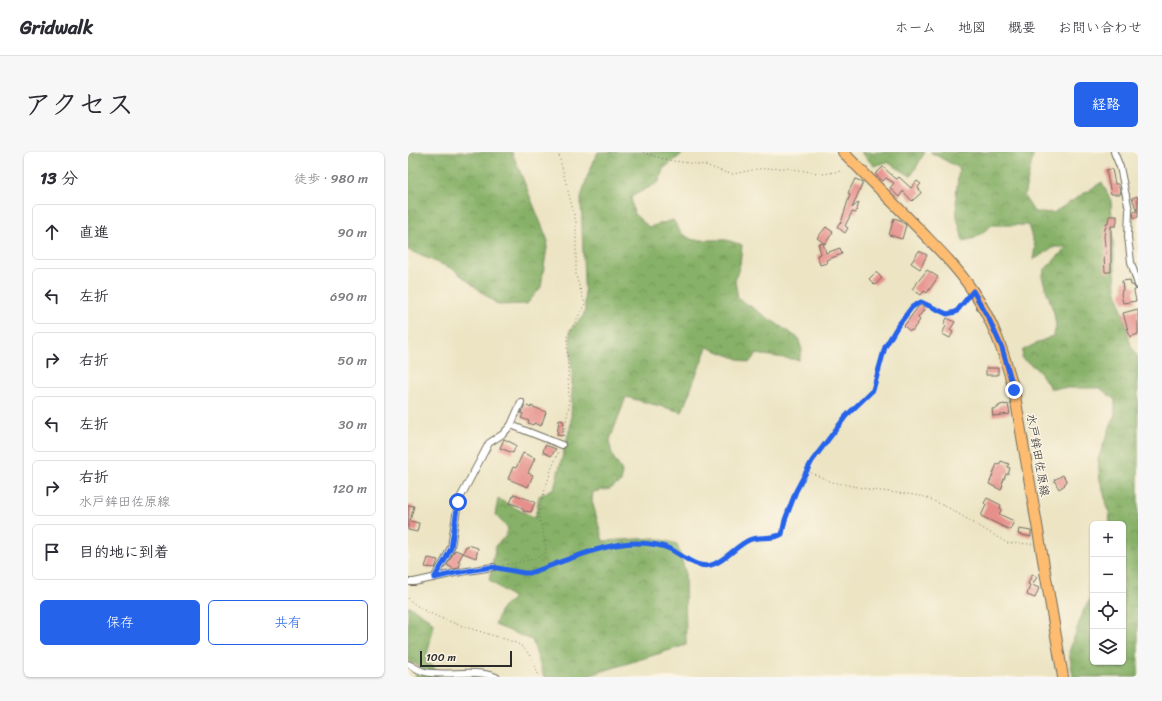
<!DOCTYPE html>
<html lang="ja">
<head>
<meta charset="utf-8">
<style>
	body { margin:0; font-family:Sriracha,"Klee One",sans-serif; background:#f7f7f7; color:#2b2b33 }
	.controls { position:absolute; right:12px; bottom:12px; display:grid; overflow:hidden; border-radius:6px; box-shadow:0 1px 3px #0004 }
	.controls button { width:36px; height:36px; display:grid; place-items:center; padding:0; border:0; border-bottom:1px solid #e1e1e2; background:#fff; color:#2b2b33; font:20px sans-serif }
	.scale { position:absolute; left:12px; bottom:10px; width:92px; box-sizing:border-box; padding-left:4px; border:2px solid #2b2b2b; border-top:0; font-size:11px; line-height:14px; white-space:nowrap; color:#2b2b2b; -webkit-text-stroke:3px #fcf5e5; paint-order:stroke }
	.stop { position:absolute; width:12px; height:12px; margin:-9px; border:3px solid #2563eb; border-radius:50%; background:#fff }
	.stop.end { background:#2563eb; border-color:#fff; box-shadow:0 1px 4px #0008 }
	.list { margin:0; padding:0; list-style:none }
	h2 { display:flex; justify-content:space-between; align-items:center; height:52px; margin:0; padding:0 16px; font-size:17px }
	h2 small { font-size:13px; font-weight:400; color:#7c7c81 }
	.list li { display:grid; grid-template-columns:26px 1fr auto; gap:12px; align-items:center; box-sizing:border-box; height:56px; margin:0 8px 8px; padding:0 8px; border:1px solid #e1e1e2; border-radius:6px }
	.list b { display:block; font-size:15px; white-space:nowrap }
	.list p { margin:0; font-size:13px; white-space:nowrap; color:#7c7c81 }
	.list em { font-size:13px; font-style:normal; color:#7c7c81 }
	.actions { display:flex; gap:8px; padding:12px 16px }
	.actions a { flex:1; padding:9px 0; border:1px solid #2563eb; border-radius:6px; text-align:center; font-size:14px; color:#2563eb }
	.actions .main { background:#2563eb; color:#fff }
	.icon { flex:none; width:22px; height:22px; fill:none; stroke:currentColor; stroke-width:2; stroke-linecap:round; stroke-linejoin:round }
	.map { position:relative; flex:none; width:730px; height:525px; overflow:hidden; border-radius:6px }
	header { display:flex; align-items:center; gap:24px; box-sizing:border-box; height:56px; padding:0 20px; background:#fff; border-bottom:1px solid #e1e1e2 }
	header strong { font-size:19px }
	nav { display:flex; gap:22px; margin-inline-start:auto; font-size:14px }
	.intro { display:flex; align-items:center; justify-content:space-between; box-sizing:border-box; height:96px; padding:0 24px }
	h1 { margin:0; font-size:28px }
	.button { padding:10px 18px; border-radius:6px; background:#2563eb; color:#fff; font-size:14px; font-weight:700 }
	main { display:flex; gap:24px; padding:0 24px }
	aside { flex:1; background:#fff; border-radius:6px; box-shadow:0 1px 3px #0004 }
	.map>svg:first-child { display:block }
	.forest { fill:url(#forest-crowns); stroke:#596e4a }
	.building { fill:#e68f8b }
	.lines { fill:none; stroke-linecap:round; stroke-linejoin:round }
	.minor-casing { stroke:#6f6c60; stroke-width:8 }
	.primary-casing { stroke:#6f6c60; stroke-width:12 }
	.path { stroke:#6f6c60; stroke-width:1; stroke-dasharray:1 3; stroke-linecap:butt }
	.minor { stroke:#fff; stroke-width:6 }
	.primary { stroke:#fdbc6f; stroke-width:10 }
	.route { stroke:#2563eb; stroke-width:5 }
	.labels { text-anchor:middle; stroke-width:3; stroke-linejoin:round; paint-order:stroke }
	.street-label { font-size:12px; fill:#2b2b2b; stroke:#fcf5e5 }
</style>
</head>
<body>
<header>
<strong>Gridwalk</strong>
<nav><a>ホーム</a><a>地図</a><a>概要</a><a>お問い合わせ</a></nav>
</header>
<div class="intro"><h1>アクセス</h1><a class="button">経路</a></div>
<main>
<aside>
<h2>13 分<small>徒歩 · 980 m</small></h2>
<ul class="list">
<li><svg class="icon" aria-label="ahead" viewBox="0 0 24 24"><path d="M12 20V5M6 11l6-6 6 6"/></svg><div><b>直進</b></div><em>90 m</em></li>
<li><svg class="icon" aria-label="left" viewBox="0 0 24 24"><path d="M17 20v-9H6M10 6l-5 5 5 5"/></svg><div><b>左折</b></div><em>690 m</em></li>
<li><svg class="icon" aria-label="right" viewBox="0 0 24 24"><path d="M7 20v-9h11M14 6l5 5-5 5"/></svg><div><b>右折</b></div><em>50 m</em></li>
<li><svg class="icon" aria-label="left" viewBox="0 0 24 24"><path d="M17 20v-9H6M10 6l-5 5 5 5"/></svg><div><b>左折</b></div><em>30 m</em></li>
<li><svg class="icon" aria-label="right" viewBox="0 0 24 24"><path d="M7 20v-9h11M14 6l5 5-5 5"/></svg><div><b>右折</b><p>水戸鉾田佐原線</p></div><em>120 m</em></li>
<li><svg class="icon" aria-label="arrive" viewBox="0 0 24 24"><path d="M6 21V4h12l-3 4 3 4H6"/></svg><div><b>目的地に到着</b></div></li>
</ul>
<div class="actions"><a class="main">保存</a><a>共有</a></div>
</aside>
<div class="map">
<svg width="730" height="525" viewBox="0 0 730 525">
	<defs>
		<pattern id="forest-crowns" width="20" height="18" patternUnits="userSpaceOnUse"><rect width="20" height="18" fill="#87b168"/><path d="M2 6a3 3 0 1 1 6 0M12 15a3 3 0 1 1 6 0" fill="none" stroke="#6f9056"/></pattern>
	</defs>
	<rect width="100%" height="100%" fill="#fcf5e5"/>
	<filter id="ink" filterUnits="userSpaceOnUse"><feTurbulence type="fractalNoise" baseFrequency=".025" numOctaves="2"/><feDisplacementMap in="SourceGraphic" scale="8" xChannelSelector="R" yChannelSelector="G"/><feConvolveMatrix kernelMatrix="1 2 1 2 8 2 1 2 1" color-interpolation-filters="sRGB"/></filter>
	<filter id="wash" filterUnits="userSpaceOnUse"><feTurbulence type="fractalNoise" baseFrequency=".012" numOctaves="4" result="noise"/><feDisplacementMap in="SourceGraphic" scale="16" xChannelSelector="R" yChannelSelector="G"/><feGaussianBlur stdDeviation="0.9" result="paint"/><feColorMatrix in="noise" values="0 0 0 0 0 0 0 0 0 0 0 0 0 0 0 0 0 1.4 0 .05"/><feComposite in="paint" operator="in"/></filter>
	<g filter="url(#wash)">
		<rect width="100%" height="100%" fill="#ece4c3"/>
		<path class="forest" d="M0 0H104L140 89 133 135 119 152 90 153 45 117 0 98Z
			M190 0H274V2L255 17 251 30 223 45 226 62 241 75 265 68 274 82 285 88H319L334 93 332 112 327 129 330 146 390 186 394 198 391 208 348 202 341 211 299 195 274 260 218 245 201 290 205 305 214 319 213 330 202 337 185 340 184 349 195 389 247 386 269 392 277 419 278 493 176 525H136L124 488 87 473 93 457 106 446 81 428 88 393 98 384 100 376 87 363 90 347 127 366 131 344 146 336 163 272 164 230 162 178 175 164 177 158 173 46 179 25Z
			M453 0H517L503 24 479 10 466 14Z
			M522 0H626L616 44 626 60 645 61 694 30 703 49 708 136 723 194 730 205V525H665V523L661 500 676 457 685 443V510H715V372H702L701 360 692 328 690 307 707 262V248L692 236H642C633 221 630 216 614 207L615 198 646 183 648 174 646 161 634 125 637 117 659 95H647L625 108 627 95 620 73H584L567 86 555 89 549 65 548 43 551 16Z
			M1 454 21 467 26 473 17 511 25 514 31 525H7L11 514 0 509V456Z"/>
		<g id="blocks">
			<path class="building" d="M475 15 487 26 489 27 491 25 503 36 509 29 513 32 510 35 513 41 504 49 495 39 491 45 482 36 486 31 478 26 475 29 467 22Z
				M704 17 707 32H710L713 42H703L698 18Z
				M447 27 455 30 444 56 451 50 448 61 444 60 437 74 440 76 437 81 429 75 432 70 433 71 442 42 440 41Z
				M729 44 730 47V65L726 66 725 60 729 59 724 46Z
				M701 64H709V69L708 74H703V120H697L696 104 698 102 696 85 697 76H698V71H700Z
				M486 66 492 68V69L498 73 494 87 481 83Z
				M418 75 425 80 417 92 409 86Z
				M415 91 418 101 432 96 434 102 418 108 419 111 412 113 409 103 413 102 410 92Z
				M511 99 519 103 512 117 503 111Z
				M519 118 530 125 519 141 516 139 513 143 504 137Z
				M468 120 474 126 467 133 461 127Z
				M722 128 723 133H725L727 136 730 137 726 138V139L728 149 715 151 713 142 714 138H715L714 129Z
				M513 153 517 156 510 166 512 168 504 179 502 178V179L496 174 510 155Z
				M730 157V182L722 185 715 161Z
				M539 166 547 170 542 178 545 180 542 186 534 182 538 174 536 172Z
				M578 216H590V223H578Z
				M597 252V253L600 252 602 262 585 264 584 257 590 256V254H592V253Z
				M117 253 123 256V254L138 260 133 274 126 271 125 273 120 271 121 269 113 266 115 262 113 261Z
				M151 268 156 269 154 284 149 283Z
				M96 287 108 293 105 301 92 296Z
				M137 293 148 297 143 304 135 300Z
				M115 301 127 306 120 321 125 323 120 335 100 327 105 315 108 316Z
				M593 309 601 312 599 315 602 316 600 322H598L594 332 595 333 593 338 581 332 589 312 591 313Z
				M655 323 659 330 656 332 657 333 651 337 646 328Z
				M106 342 127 350 123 360 115 359V357L111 354 102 351Z
				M579 346 593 353 592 356 594 357 591 362 606 369 602 378 573 364 578 353 576 351Z
				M0 353 6 354 2 369 11 371 9 380 0 378Z
				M611 377 623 379V385L610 382Z
				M60 393 70 396 68 406 55 401 58 394 59 395Z
				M47 398 55 401 50 410 52 411 51 416 46 417 39 413Z
				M20 406 30 408 27 416 17 415Z
				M624 422 629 425 624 433 631 436 627 446 619 443 622 433 620 432Z"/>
		</g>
	</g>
	<g filter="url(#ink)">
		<use href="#blocks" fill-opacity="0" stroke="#6f6c60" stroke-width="1"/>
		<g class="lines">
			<g class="minor-casing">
				<path id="minor" d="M706 0 712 15 721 58 720 85 723 110 730 133
					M103 273 154 293
					M26 426 37 408 43 395 50 350 81 291 95 282 103 273 113 250
					M0 430H6L47 421 85 415
					M0 512C5 514 11 519 17 520 40 525 65 516 88 525"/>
			</g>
			<g class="primary-casing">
				<path id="primary" d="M435 0C460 25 485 51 510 76 529 96 549 115 564 138 586 170 596 201 606 238L655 525"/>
			</g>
			<path class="path" d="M150 0 168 70V124L177 152 159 185 161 254 155 287
				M235 0 249 5 265 9 297 13 319 21 325 22 349 17 379 16 415 22 434 19
				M399 319 424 330 465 338 507 343 517 345 541 356 599 391 624 392
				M91 414 127 407 137 401 138 394 130 361 143 318 151 299
				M92 416 116 421H122C152 411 196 391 227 391 239 391 251 392 262 397 273 402 288 417 300 414 316 410 326 395 341 388 351 384 364 388 373 382L377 368 388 339 404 309 438 264 465 238 477 195 489 175 504 155 513 149 539 162 548 160 560 145
				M0 446C17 465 65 477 90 485 96 487 104 489 110 492 121 498 128 514 131 525"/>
			<use href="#minor" class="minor"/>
			<use href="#primary" class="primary"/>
		</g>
	</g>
	<g class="lines" filter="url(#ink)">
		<path class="route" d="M50 350 43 396 37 408 26 426 47 421 84 415 116 421H122C152 411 196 391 227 391 239 391 251 392 262 397 276 404 290 419 306 412 319 407 328 394 341 388 351 384 364 388 374 382L377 368 388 339 404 309 438 264 465 238 477 195 489 175 504 155 513 150 539 162 548 160 565 139 581 167 594 196 606 238"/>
	</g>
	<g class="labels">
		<g class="street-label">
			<text transform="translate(630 303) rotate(80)" y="4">水戸鉾田佐原線</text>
		</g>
	</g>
</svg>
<div class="controls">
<button>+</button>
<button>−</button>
<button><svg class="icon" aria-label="locate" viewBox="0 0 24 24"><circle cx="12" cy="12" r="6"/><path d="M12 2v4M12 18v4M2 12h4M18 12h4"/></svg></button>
<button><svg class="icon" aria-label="layers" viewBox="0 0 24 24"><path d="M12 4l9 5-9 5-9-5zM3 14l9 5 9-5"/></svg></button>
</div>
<div class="scale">100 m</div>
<div class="stop" style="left:50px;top:350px"></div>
<div class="stop end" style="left:606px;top:238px"></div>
</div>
</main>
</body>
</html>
